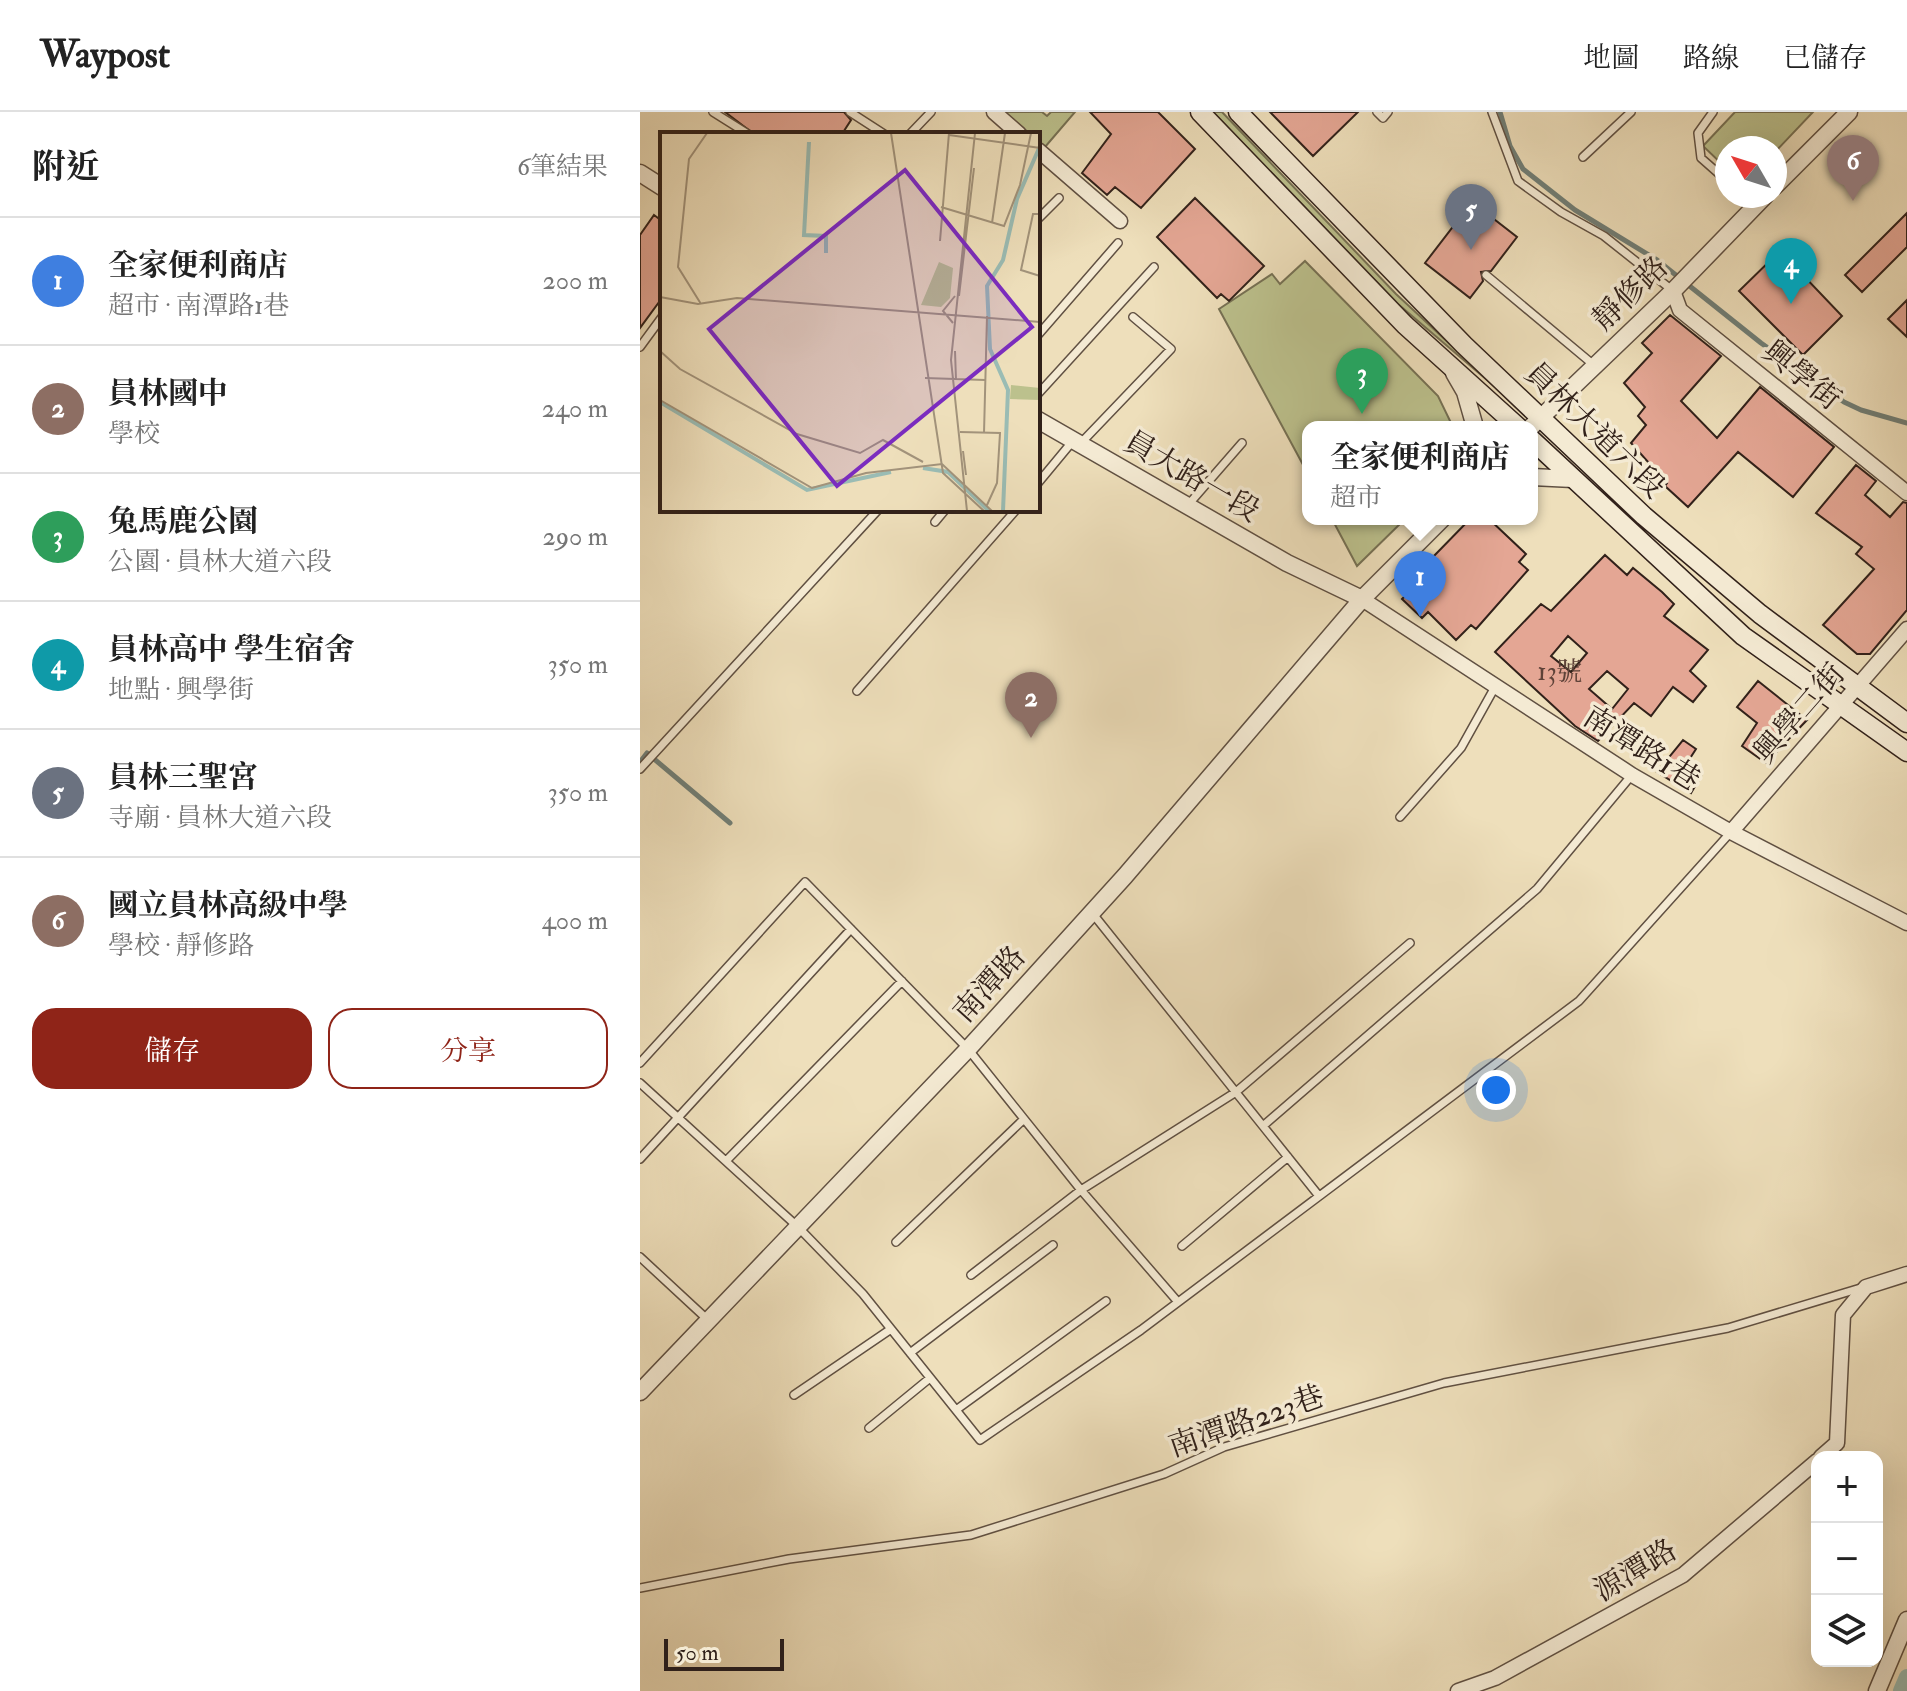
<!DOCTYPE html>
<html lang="zh-TW">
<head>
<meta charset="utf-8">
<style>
	body { margin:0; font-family:"IM FELL Double Pica","Noto Serif TC",serif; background:#f2f2f2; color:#222 }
	.controls { position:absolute; right:24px; bottom:24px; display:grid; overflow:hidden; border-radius:16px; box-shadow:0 8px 32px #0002 }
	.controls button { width:72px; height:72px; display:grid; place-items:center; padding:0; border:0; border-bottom:2px solid #e0e0e0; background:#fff; color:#222; font:40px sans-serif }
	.compass { position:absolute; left:1075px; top:24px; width:72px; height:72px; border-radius:50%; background:#fff; box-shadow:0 8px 32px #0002; rotate:309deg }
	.scale { position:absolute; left:24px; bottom:20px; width:120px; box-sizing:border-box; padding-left:8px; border:4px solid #31211a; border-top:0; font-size:22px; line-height:28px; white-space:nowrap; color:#31211a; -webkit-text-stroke:6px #f4ead3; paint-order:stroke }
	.you { position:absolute; left:856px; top:978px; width:28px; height:28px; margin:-20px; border:6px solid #fff; border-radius:50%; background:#1a73e8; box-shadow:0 0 0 12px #1a73e833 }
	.badge { display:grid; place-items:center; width:52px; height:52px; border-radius:50%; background:#8f2418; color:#fff; font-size:26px; font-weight:700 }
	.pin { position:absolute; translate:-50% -66px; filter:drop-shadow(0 2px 4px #0008) }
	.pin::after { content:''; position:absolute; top:42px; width:28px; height:24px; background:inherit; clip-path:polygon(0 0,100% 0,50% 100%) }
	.popup { position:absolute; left:662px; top:309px; width:236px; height:104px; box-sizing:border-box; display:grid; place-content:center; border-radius:16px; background:#fff; filter:drop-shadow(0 2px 6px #0005); font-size:26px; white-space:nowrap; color:#767676 }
	.popup b { font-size:30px; color:#222 }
	.popup::after { content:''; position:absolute; left:50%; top:100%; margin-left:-16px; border:16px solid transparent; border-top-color:#fff }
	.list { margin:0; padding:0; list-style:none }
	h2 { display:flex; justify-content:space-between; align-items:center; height:104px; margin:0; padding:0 32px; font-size:34px }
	h2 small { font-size:26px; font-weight:400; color:#767676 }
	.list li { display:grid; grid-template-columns:52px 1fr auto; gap:24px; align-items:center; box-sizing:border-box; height:128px; padding:0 32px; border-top:2px solid #e0e0e0 }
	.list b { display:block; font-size:30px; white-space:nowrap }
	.list p { margin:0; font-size:26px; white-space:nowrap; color:#767676 }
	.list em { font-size:26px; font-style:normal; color:#767676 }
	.actions { display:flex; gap:16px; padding:24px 32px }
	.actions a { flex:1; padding:18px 0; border:2px solid #8f2418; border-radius:24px; text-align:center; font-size:28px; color:#8f2418 }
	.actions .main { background:#8f2418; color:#fff }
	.icon { flex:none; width:44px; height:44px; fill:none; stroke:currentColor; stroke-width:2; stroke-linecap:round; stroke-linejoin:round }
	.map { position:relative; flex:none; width:1267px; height:1579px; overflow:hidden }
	header { display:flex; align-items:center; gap:48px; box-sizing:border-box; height:112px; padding:0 40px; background:#fff; border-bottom:2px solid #e0e0e0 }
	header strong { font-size:38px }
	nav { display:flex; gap:44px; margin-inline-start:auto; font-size:28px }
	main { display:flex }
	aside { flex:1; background:#fff }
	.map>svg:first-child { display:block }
	.green { fill:#bcc18d; stroke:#767154; stroke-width:2 }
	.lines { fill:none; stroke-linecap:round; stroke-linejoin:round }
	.stream { stroke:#707e76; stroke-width:5 }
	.canal { stroke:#9abcb4; stroke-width:16 }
	.building { fill:#e4a694; stroke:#31211a; stroke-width:2; fill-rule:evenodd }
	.service-casing { stroke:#605042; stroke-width:10 }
	.minor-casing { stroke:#605042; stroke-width:17 }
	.tertiary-casing { stroke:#605042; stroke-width:19 }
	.secondary-casing { stroke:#31211a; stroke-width:21 }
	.service { stroke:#f4ead3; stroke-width:7 }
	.minor { stroke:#f4ead3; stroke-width:14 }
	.tertiary { stroke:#f4ead3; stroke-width:16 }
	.secondary { stroke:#f4ead3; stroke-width:18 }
	.labels { text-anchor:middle; stroke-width:7; stroke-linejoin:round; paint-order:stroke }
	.number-label { font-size:26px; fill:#5e4238 }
	.street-label { font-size:30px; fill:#31211a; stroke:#f4ead3 }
	.inset-river { fill:none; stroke:#9abcb4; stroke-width:4 }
	.inset-road { fill:none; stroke:#a2937b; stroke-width:2 }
	.view { fill:#7b2cbf; fill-opacity:0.15; stroke:#7b2cbf; stroke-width:4 }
	.inset-edge { fill:none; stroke:#31211a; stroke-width:4 }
</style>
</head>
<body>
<header>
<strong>Waypost</strong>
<nav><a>地圖</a><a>路線</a><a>已儲存</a></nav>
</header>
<main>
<aside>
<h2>附近<small>6筆結果</small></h2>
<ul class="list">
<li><span class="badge" style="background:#3f7fe0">1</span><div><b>全家便利商店</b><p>超市 · 南潭路1巷</p></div><em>200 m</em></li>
<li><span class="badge" style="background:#8d6e63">2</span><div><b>員林國中</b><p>學校</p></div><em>240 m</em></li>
<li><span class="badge" style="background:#2e9e5b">3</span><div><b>兔馬鹿公園</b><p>公園 · 員林大道六段</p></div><em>290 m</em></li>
<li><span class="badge" style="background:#0f9aa8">4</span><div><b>員林高中 學生宿舍</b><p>地點 · 興學街</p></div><em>350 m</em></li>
<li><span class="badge" style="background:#6b7280">5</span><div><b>員林三聖宮</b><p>寺廟 · 員林大道六段</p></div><em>350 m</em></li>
<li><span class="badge" style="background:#8d6e63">6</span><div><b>國立員林高級中學</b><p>學校 · 靜修路</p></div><em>400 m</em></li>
</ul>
<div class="actions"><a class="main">儲存</a><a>分享</a></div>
</aside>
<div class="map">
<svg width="1267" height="1579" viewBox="0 0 1267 1579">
	<rect width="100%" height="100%" fill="#eedfbb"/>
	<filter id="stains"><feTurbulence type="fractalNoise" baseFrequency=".0025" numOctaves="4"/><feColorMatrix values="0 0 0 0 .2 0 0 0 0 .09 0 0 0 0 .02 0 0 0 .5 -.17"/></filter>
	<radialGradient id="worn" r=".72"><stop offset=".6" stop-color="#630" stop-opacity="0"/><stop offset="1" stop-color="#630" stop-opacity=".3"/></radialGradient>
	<path class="green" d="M364 0H402L407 4 411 0H435L405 35 398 29V22H390Z
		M573 0H582L756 182 867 285 758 192Z
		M1095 0H1173L1135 40V36H1087V57L1063 34Z
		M665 149 798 284 813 315H668V362L579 197 632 162 640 172Z
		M692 407H765L717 454Z"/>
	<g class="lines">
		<path class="stream" d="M860 0 870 34 883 57 935 98 1017 148 1121 231 1204 290 1221 298 1267 311
			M0 650 7 641 90 711"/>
		<path class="canal" d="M1261 1579 1267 1565"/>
	</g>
	<path class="building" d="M85 0H204L211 8 202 22H114Z
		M450 0H518L555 37 501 96 475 75 467 83 442 61 471 22Z
		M630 0H718L673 44Z
		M555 86 624 154 589 189 581 182 577 186 517 125Z
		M832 90 877 125 851 159 841 160 843 169 830 186 785 151Z
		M1267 101V135L1222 180 1205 163Z
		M14 103 22 109V186L0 216V123Z
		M1140 139 1202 204 1163 243 1099 179Z
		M1267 188V225L1248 207Z
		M1030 203 1081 244 1041 289 1077 326 1120 275 1194 335 1153 385 1098 340 1048 395 1025 374 1027 371 991 331 1006 313 998 304 1005 295 984 271 1012 241 1002 231Z
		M1216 353 1236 369 1225 383 1250 405 1263 390 1267 391V498L1230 542H1217L1183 513 1234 457 1216 442 1222 435 1176 401Z
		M830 407H849L886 442 879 450 888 458 836 517 831 513 816 528 788 500 782 506 762 487 797 452 791 447Z
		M965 443 987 463 993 456 1022 480 1034 492 1024 504 1068 538 1050 559 1066 574 1053 590 1033 575 1011 604 994 591 958 629 935 614 855 540 901 492 911 499ZM928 524 947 541 931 560 911 544ZM967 559 988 577 972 597 949 577Z
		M1118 569 1167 608 1126 651 1102 634 1117 611 1097 595Z
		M1043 628 1056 637 1045 654 1061 664 1051 681 1017 660Z"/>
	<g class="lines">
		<g class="service-casing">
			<path id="service" d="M73 0 108 22
				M210 0 244 22
				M737 0 743 6 748 0
				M852 0 878 69 921 100 964 124 1032 178
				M1073 0 1058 21 1061 46 1087 69
				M270 22 291 0
				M943 45 991 0
				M398 107 419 86
				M846 163 955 254
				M398 223 478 131
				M0 235 22 205
				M398 282 514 155
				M440 332 531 237 493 205
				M398 371 432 330
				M548 393 602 331
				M295 410 305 398
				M217 579 376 398
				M0 657 238 398
				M760 705 821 636 855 575
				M453 802 679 1084
				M0 951 165 770 328 937 441 1078 538 1190
				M0 971 158 1115 223 1182 340 1328 501 1218 939 889 1091 720
				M623 1014 897 777 991 664
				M0 1047 211 817
				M86 1049 262 869
				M256 1130 384 1007
				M542 1134 648 1045
				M0 1145 68 1208
				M331 1163 441 1078 596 980 770 831
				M270 1241 413 1133
				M154 1283 251 1217
				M316 1298 466 1189
				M229 1316 290 1266
				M0 1476 149 1447 331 1423 524 1362 584 1335 804 1271 1088 1216 1224 1175"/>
		</g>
		<g class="minor-casing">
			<path id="minor" d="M354 0 379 22
				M398 38 480 109
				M1033 179 1040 198 1267 381
				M722 487 992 663 1091 720 1267 811
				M1091 720 1267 517
				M1181 1345 1197 1331 1203 1203 1226 1175 1267 1162
				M818 1579 855 1566 1043 1463 1177 1349"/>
		</g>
		<g class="tertiary-casing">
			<path id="tertiary" d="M0 61 22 75
				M1135 74 1209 0
				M814 261 825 280 835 315
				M398 308 647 451 722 487
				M891 315 1033 179 1125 84
				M892 365 933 367
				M0 1280 328 937 485 764 722 487 802 407
				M1237 1579 1267 1508"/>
		</g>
		<g class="secondary-casing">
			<path id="secondary" d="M560 0 765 213 878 315
				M598 0 824 233 1004 404 1120 502 1267 611
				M892 328 1103 524 1267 640"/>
		</g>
		<use href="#service" class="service"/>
		<use href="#minor" class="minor"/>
		<use href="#tertiary" class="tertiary"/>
		<use href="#secondary" class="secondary"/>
	</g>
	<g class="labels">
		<g class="number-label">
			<text x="920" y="568">13號</text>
		</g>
		<g class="street-label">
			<text transform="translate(990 181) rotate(-44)" y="10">靜修路</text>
			<text transform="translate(1162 263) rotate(39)" y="10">興學街</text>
			<text transform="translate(955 318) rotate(44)" y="10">員林大道六段</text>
			<text transform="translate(552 364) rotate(30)" y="10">員大路一段</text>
			<text transform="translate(1159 601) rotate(-49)" y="10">興學二街</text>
			<text transform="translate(1002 636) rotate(32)" y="10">南潭路1巷</text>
			<text transform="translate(349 872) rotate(-48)" y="10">南潭路</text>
			<text transform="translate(606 1309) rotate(-19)" y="10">南潭路223巷</text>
			<text transform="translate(995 1458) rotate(-31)" y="10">源潭路</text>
		</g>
	</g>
	<g transform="translate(20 20)">
		<rect width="380" height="380" fill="#eedfbb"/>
		<path d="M279 130 293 136 290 166 281 175 261 173ZM351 253 380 256V268L350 267Z" fill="#bcc18d"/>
		<path class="inset-river" d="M149 10 144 103 166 104V121M0 270 147 358 231 340M263 336 288 340 329 379M343 379 348 258 330 217 327 154 343 128 357 67 380 14"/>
		<path class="inset-road" d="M231 1 283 341 324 379M289 3 380 16M281 75 344 94 360 53 371 1M380 82H373L361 138 380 144M332 91 345 1M280 109 289 1M299 164 314 36M0 165 38 172 77 166 380 190M41 172 18 135 29 27 47 1M293 191 283 179 295 164M0 219 20 237 137 302 200 321 223 308 263 330M295 219 296 248M265 246 325 248M0 268 152 356 206 341 282 332 332 379M300 300 340 301 337 351 327 373M324 301 327 184M303 319 306 343M307 379 291 228 315 1"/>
		<path class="view" d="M245 38 372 195 177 354 49 197Z"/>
		<rect width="380" height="380" class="inset-edge"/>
	</g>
	<rect width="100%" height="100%" filter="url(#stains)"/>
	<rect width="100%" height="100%" fill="url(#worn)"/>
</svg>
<div class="controls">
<button>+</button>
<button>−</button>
<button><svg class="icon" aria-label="layers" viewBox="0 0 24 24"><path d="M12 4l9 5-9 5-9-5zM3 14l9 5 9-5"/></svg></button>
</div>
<svg class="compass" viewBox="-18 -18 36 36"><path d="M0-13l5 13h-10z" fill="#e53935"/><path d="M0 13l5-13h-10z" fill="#767676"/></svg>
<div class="scale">50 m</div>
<div class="you"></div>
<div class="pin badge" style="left:780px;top:505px;background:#3f7fe0">1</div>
<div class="popup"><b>全家便利商店</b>超市</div>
<div class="pin badge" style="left:391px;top:626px;background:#8d6e63">2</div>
<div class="pin badge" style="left:722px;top:302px;background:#2e9e5b">3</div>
<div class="pin badge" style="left:1151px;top:192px;background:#0f9aa8">4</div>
<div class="pin badge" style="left:831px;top:138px;background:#6b7280">5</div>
<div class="pin badge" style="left:1213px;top:89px;background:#8d6e63">6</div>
</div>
</main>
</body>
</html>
